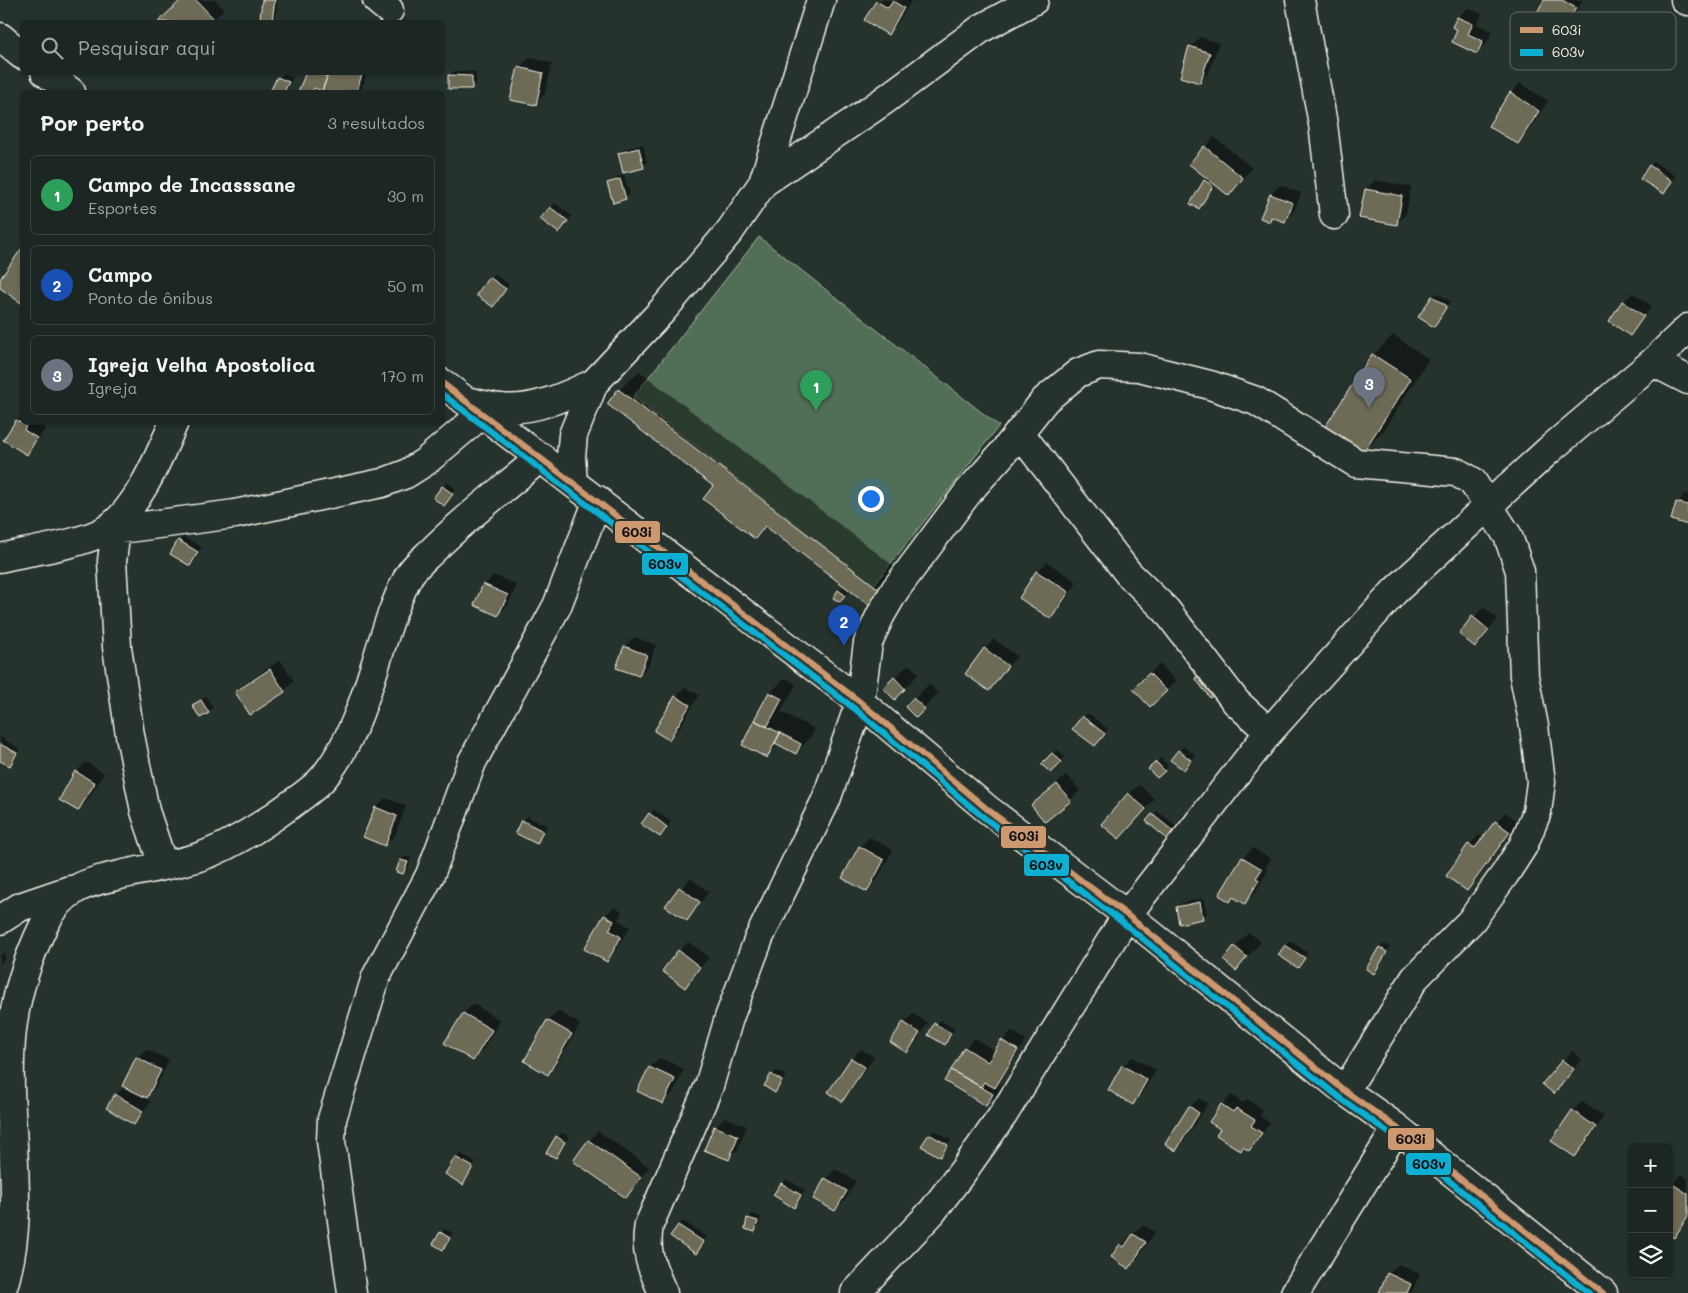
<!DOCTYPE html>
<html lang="pt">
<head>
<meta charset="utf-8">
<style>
	body { margin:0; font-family:Mali,sans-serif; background:#252e2a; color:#f1f3f6 }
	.controls { position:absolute; right:15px; bottom:15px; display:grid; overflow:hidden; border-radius:8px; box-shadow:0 1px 4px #0004 }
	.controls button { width:45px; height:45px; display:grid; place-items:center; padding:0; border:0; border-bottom:1px solid #3a4340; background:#1c2622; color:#f1f3f6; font:25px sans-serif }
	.you { position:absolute; left:870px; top:498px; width:18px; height:18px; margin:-12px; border:4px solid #fff; border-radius:50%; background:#1a73e8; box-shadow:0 0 0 8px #1a73e833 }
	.badge { display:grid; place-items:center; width:32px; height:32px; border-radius:50%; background:#ffd166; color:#fff; font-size:16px; font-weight:700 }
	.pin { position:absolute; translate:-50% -41px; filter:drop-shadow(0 1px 2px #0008) }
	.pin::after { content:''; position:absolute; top:26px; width:18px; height:15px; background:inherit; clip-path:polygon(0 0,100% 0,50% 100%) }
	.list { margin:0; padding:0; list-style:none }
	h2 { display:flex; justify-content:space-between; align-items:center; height:65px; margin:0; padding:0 20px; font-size:21px }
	h2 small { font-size:16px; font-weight:400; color:#a0a5a5 }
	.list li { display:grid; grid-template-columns:32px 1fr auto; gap:15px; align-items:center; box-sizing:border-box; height:80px; margin:0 10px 10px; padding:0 10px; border:1px solid #3a4340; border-radius:8px }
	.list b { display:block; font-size:19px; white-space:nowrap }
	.list p { margin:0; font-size:16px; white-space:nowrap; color:#a0a5a5 }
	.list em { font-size:16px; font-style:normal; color:#a0a5a5 }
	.icon { flex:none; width:28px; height:28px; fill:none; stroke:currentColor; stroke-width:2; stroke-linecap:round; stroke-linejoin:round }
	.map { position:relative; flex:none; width:1688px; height:1293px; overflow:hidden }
	.search { position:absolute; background:#1c2622; box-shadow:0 1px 4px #0004; left:20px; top:20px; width:425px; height:55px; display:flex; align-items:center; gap:12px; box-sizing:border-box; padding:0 18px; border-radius:8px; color:#a0a5a5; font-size:19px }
	.panel { position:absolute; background:#1c2622; box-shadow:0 1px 4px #0004; left:20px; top:90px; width:425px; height:335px; border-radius:8px }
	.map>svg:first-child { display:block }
	.pitch { fill:#516e57; stroke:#a2b0a0 }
	.shadow { fill:#0007 }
	.building { fill:#6d6b56; stroke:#f4f1e8 }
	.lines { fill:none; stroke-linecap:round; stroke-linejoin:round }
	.minor-casing { stroke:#f4f1e8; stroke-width:31 }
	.minor { stroke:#26332d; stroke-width:28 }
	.bus-1-casing { stroke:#26332d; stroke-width:10 }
	.bus-2-casing { stroke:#26332d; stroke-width:10 }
	.bus-1 { stroke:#cd976f; stroke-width:6 }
	.bus-2 { stroke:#0dafd3; stroke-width:6 }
	.key { fill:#26332d; stroke:#646c65; stroke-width:1 }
	.key-label { font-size:14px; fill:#f4f1e8 }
	.line-badge { stroke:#26332d; stroke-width:2 }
	.pale-badge-label { font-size:14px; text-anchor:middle; font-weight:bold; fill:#111 }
</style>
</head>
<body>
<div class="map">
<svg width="1688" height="1293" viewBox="0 0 1688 1293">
	<rect width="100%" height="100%" fill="#26332d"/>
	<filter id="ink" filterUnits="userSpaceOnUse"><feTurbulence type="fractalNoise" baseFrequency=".02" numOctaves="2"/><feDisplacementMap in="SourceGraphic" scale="10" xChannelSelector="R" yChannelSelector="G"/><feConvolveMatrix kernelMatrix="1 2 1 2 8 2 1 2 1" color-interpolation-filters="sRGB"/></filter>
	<g filter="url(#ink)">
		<path class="pitch" d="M759 237 999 426 874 585 633 397Z"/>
		<path class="shadow" d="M183 0H215L224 9 211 22H160Z
			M263 0H278L276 14 272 19Z
			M879 0H912L897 24 888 33 866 19Z
			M1545 0H1583L1572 19 1563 28 1559 26 1549 41 1537 22 1542 17Z
			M1468 8 1482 14 1477 24 1492 31 1487 43 1477 53 1459 29 1454 27 1458 17Z
			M1200 37 1219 43 1209 72 1200 82 1191 47Z
			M529 58 552 63 545 94 535 104 519 68Z
			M454 71 476 72V84L471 88 449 76Z
			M307 72H368L360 92H331L319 88 316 92H300Z
			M283 73 293 78 286 91H272Z
			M1520 83 1548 101 1527 133 1517 143 1511 93Z
			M1214 137 1252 168 1229 195 1215 184 1199 208 1192 204 1208 178 1191 164Z
			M643 144 647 162 643 166 619 154 624 149Z
			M1654 162 1676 176 1664 193 1650 166Z
			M624 175 630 194 626 198 608 184 613 179Z
			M1375 180 1411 187 1406 214 1396 224 1366 190Z
			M1280 185 1301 193 1294 211 1284 221 1273 217 1269 221 1271 194Z
			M555 203 572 216 563 227 551 208Z
			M22 250V300L21 302 0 287V281Z
			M494 274 509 284 497 301 490 278Z
			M1437 293 1451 301 1433 326V297Z
			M1633 293 1652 306 1630 334 1623 302Z
			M1393 335 1429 359 1383 431 1363 450 1373 355Z
			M639 371 903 573 873 606 851 590 840 600 839 591 845 585 767 526 755 538 715 486 619 390Z
			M22 415V422H36L46 428 27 453 5 440Z
			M447 482 456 489 448 500 443 487Z
			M1686 493 1688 494V523L1677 503Z
			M467 499 474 507 454 525 447 517Z
			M183 537 202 547 190 564 179 541Z
			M1047 562 1077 582 1061 608 1051 618 1037 572Z
			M494 575 517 585 508 605 498 614 484 585Z
			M1483 607 1498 619 1475 646 1460 634Z
			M634 637 656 645 649 665 639 675 625 647Z
			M994 639 1017 656 989 689 985 649Z
			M280 660 294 681 284 691 236 692 246 683Z
			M909 664 919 674 895 698 885 688Z
			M1160 664 1176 681 1150 706 1134 689Z
			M785 678 796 684 781 712 815 729 810 738 796 753 779 744 767 756 743 744 770 693Z
			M929 684 938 693 916 716 914 699Z
			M685 687 699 695 679 729 669 738 676 697Z
			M206 696 213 708 208 712 194 706Z
			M1088 713 1108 729 1099 740 1083 717Z
			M0 737 20 749 9 765 0 760Z
			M1183 746 1195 755 1188 764 1172 760Z
			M1057 749 1065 757 1051 771 1043 764Z
			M1161 758 1168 766 1157 777 1150 769Z
			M86 762 104 773 88 800 78 810 76 772Z
			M1067 775 1080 791 1070 800 1033 805Z
			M1139 785 1154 799 1128 828 1129 794Z
			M385 798 406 806 395 835 385 845 376 808Z
			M654 810 671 822 664 831 650 814Z
			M1157 811 1177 826 1172 833 1153 815Z
			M1505 812 1519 822 1477 880 1467 890 1447 875 1469 845 1479 835 1484 838Z
			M527 816 547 826 537 843 522 821Z
			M870 837 893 850 876 881 867 891 860 847Z
			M1253 848 1271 859 1265 868 1268 870 1255 893 1245 902 1234 896 1221 894 1243 857Z
			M406 856 411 858 408 869 403 873 401 860Z
			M690 878 709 892 686 920 667 906Z
			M1204 898 1207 913 1203 918 1177 907 1182 903Z
			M614 907 622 911 618 920 630 927 616 950 607 960 605 916Z
			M1249 932 1261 942 1236 969 1235 947Z
			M1290 941 1308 953 1298 966 1285 946Z
			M688 942 709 957 685 986 679 951Z
			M1384 944 1390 947 1374 972 1380 948Z
			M3 953 6 958 0 964V955Z
			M473 1004 500 1020 483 1050 473 1059 446 1043 464 1013Z
			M558 1011 580 1024 557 1064 548 1074V1021Z
			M913 1014 928 1023 917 1041 907 1051 904 1023Z
			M940 1020 955 1029 944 1043 935 1024Z
			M1011 1031 1026 1040 999 1083 1002 1084 996 1095 986 1104 946 1081 965 1048 974 1038 995 1051Z
			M146 1049 169 1060 156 1087 145 1098 151 1101 134 1124 116 1095 125 1086 137 1058Z
			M861 1049 874 1057 851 1091 842 1100 829 1092 852 1059Z
			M1572 1051 1582 1059 1563 1082 1544 1084Z
			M1132 1057 1156 1070 1142 1093 1132 1103 1123 1066Z
			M660 1058 684 1069 673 1093 663 1102 639 1091 650 1067Z
			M777 1071 786 1076 775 1091 772 1075Z
			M1232 1095 1243 1103 1247 1099 1263 1110 1260 1116 1270 1123 1249 1150 1244 1146 1241 1150 1222 1129V1105Z
			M1199 1098 1208 1103 1185 1140 1176 1149 1190 1107Z
			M1582 1101 1604 1116 1585 1146 1575 1155 1573 1111Z
			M725 1117 747 1126 738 1149 728 1158 715 1127Z
			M934 1130 951 1140 940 1156 923 1146Z
			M598 1131 649 1167 626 1196 589 1141Z
			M562 1133 569 1137 555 1157 557 1137Z
			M460 1153 476 1163 463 1183 456 1158Z
			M835 1169 856 1181 845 1200 835 1210 826 1179Z
			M1681 1174 1688 1179V1219L1674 1236 1669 1233V1188Z
			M786 1179 805 1190 793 1206 775 1195Z
			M753 1214 761 1217 759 1226 755 1230 748 1219Z
			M683 1221 707 1237 696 1252 678 1225Z
			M1143 1225 1155 1232 1138 1258 1129 1267 1121 1245Z
			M445 1229 453 1233 442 1248 441 1233Z
			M1398 1264 1420 1274 1412 1292 1382 1293 1388 1274Z"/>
		<path class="building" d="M181 0H196L215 20 213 22H158Z
			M262 0H275L272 20 260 19Z
			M1544 0H1562L1576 8 1563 30 1536 14Z
			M876 1 888 8 893 1 904 8 888 35 864 20Z
			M1457 17 1473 24 1468 34 1483 41 1477 54 1452 42 1457 30 1452 27Z
			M1189 46 1210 53 1200 83 1180 77Z
			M518 67 543 73 536 105 510 100Z
			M306 72H316L327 77 322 91 314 88 312 92H298Z
			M329 72H363L356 92H328L322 91Z
			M448 75 472 76V89H448Z
			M277 77 289 82 284 92H270Z
			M1510 92 1539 111 1518 144 1488 126Z
			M1204 146 1243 178 1229 196 1189 164Z
			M639 148 644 168 623 173 618 153Z
			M1649 165 1672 181 1664 194 1640 179Z
			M620 179 626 199 613 203 607 183Z
			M1204 180 1213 186 1199 209 1190 204Z
			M1365 189 1402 196 1397 225 1359 218Z
			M1270 194 1293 203 1285 222 1271 217 1270 222 1260 218Z
			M550 207 568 221 559 233 540 219Z
			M22 248V301L21 303 0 288V279Z
			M489 277 506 289 493 307 476 295Z
			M1432 296 1447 306 1434 327 1418 317Z
			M1622 301 1644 316 1630 336 1609 321Z
			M1372 354 1411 379 1363 452 1325 427Z
			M618 389 884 593 873 608 765 526 755 539 703 499 713 486 607 404Z
			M16 420 26 426 24 430 37 438 27 455 3 440Z
			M442 486 453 494 444 506 433 498Z
			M1676 502 1688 505V525L1671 520Z
			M178 540 198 552 190 566 170 554Z
			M1036 571 1069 592 1051 619 1019 598Z
			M483 584 508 595 498 616 474 605Z
			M838 590 845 595 840 602 833 598Z
			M1472 616 1489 630 1475 647 1459 634Z
			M624 646 647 655 639 676 616 668Z
			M984 648 1008 666 989 691 965 674Z
			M270 669 285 692 250 715 235 692Z
			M1206 670 1221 690 1210 698 1195 678Z
			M1149 673 1167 691 1150 707 1133 689Z
			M894 677 905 689 895 700 883 688Z
			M769 692 782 699 767 727 754 720Z
			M675 696 690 705 669 740 654 731Z
			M913 698 925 709 916 718 905 707Z
			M201 700 209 713 200 718 192 705Z
			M1082 716 1105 734 1095 746 1072 729Z
			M754 720 780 733 767 758 742 745Z
			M780 733 801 744 796 754 775 743Z
			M0 744 17 753 10 766 0 761Z
			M1178 750 1191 760 1184 770 1170 760Z
			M1052 753 1062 762 1051 773 1041 764Z
			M1156 762 1165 771 1157 778 1148 769Z
			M75 771 95 783 78 811 59 800Z
			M1057 784 1071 801 1045 822 1031 805Z
			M1128 793 1146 809 1119 839 1101 824Z
			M375 807 397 816 385 846 363 837Z
			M649 813 667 827 660 837 641 824Z
			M1152 814 1173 831 1167 839 1146 821Z
			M521 820 543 831 537 844 515 833Z
			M1495 821 1510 832 1467 891 1446 876 1468 844 1475 848Z
			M859 846 884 860 867 892 842 878Z
			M1242 857 1262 869 1256 878 1259 880 1245 904 1233 897 1230 902 1219 895Z
			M400 860 408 862 403 874 396 872Z
			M679 887 700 902 687 921 665 906Z
			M1200 902 1203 919 1179 924 1176 907Z
			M604 915 614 921 609 930 621 937 607 962 584 949Z
			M1285 945 1305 958 1298 968 1278 955Z
			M1234 946 1247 957 1236 971 1223 960Z
			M1379 947 1387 952 1374 974 1366 969Z
			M678 950 700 967 685 988 662 971Z
			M463 1013 492 1030 473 1061 444 1043Z
			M547 1020 572 1034 548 1075 524 1061Z
			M903 1022 920 1033 907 1053 890 1042Z
			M934 1023 951 1033 945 1045 928 1035Z
			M1001 1040 1018 1050 995 1088 984 1082 981 1087 951 1070 964 1047 988 1062Z
			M136 1057 161 1070 147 1098 122 1086Z
			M851 1058 865 1067 842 1102 828 1092Z
			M1562 1060 1574 1069 1554 1094 1542 1084Z
			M1122 1065 1147 1080 1133 1105 1108 1090Z
			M649 1067 675 1079 663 1104 637 1091Z
			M951 1070 993 1094 986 1106 944 1081Z
			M771 1074 782 1081 775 1093 764 1086Z
			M115 1094 143 1111 134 1125 106 1108Z
			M1221 1104 1233 1112 1236 1108 1255 1120 1251 1126 1262 1133 1249 1151 1243 1147 1241 1151 1216 1135 1220 1129 1209 1122Z
			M1189 1106 1199 1113 1176 1151 1165 1144Z
			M1572 1110 1596 1127 1575 1157 1551 1141Z
			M714 1126 738 1136 729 1160 704 1150Z
			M929 1134 948 1145 940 1157 921 1146Z
			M556 1136 565 1142 556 1158 546 1153Z
			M588 1140 641 1177 626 1198 573 1161Z
			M455 1157 473 1167 463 1185 445 1174Z
			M825 1178 847 1191 835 1211 813 1199Z
			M781 1183 801 1195 794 1208 773 1195Z
			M1671 1183 1688 1194V1216L1674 1238 1669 1235Z
			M747 1218 758 1221 755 1232 745 1229Z
			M678 1225 704 1242 696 1254 670 1236Z
			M440 1232 450 1238 443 1250 433 1244Z
			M1133 1234 1146 1242 1129 1269 1111 1257 1120 1244 1124 1247Z
			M1387 1273 1411 1284 1407 1293H1379Z"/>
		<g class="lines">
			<g class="minor-casing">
				<path id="minor" d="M377 0 389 10
					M1300 0 1323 124 1334 215
					M1685 0 1688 1
					M0 37 22 55
					M45 72 71 92
					M763 183 882 102 982 28 1034 0
					M1653 362 1688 380
					M442 383 860 702 987 809 1127 915 1345 1091 1397 1128 1603 1293
					M470 402C480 404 490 407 501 408 532 412 566 396 594 383
					M1019 432 1128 573 1166 610 1236 702 1269 732
					M573 482 571 457 573 435 594 383 662 311 730 231 763 183 821 0
					M116 530 112 561 117 647 130 735 145 811 163 865
					M105 531 235 514 382 483 406 474 425 462 482 414
					M0 558C29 551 79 545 104 531 136 513 160 455 174 422
					M0 920 20 907 70 890
					M1 1293C31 1207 2 1118 12 1030 16 994 28 958 44 925 64 885 90 882 129 873 152 868 177 864 199 857 231 846 263 825 290 805 301 797 315 788 324 777 369 721 375 642 407 579 412 568 424 559 432 551 466 517 505 488 541 457
					M352 1293 331 1141 332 1119 376 977 430 875 472 762 557 606 598 500
					M663 1293C652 1268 644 1252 649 1225L709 1086 729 1018 759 938 826 800 860 702 868 643 880 616 895 590 969 491 1002 454 1045 400 1078 373 1099 365 1139 367 1210 385 1256 401 1356 463 1456 472 1472 481 1508 536 1520 571 1524 676 1534 726 1541 782 1537 812 1523 846 1505 874 1471 921 1415 978 1345 1091
					M855 1293 932 1212 964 1170 1003 1115 1127 915 1269 732 1395 591 1549 450 1653 362 1688 328
					M1295 1293 1397 1128"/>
			</g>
			<use href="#minor" class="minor"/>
			<g class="bus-1-casing">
				<path id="bus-1" d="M442 383 860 702 987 809 1127 915 1345 1091 1397 1128 1603 1293"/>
			</g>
			<g class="bus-2-casing">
				<path id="bus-2" d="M442 394 855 709 982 816 1122 922 1340 1098 1392 1135 1589 1293"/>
			</g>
			<use href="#bus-1" class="bus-1"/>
			<use href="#bus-2" class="bus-2"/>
		</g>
	</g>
	<rect x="1510" y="12" width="166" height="58" rx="8" class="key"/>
	<rect x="1520" y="27" width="23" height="6" fill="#cd976f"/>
	<rect x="1520" y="49" width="23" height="7" fill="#0dafd3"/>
	<g class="key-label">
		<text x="1552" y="35">603i</text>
		<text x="1552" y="57">603v</text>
	</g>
	<g class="line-badge">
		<rect x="614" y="520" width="47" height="24" rx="5" fill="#cd976f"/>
		<rect x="641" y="552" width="48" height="24" rx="5" fill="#0dafd3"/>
		<rect x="1000" y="825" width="47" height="24" rx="5" fill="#cd976f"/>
		<rect x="1023" y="853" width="47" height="24" rx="5" fill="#0dafd3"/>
		<rect x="1387" y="1127" width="48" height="24" rx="5" fill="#cd976f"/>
		<rect x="1405" y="1152" width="47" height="24" rx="5" fill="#0dafd3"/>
	</g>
	<g class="pale-badge-label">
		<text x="637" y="537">603i</text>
		<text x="665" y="569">603v</text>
		<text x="1024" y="841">603i</text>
		<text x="1046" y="870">603v</text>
		<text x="1411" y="1144">603i</text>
		<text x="1429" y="1169">603v</text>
	</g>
</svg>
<div class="controls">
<button>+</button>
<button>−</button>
<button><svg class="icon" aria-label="layers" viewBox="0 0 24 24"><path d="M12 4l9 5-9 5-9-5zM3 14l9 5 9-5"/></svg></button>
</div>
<div class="you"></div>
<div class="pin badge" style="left:816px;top:411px;background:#2e9e5b">1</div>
<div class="pin badge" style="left:844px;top:646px;background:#1a4fb4">2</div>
<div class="pin badge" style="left:1369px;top:408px;background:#6b7280">3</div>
<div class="search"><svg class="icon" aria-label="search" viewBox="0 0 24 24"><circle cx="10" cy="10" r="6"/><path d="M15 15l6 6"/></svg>Pesquisar aqui</div>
<section class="panel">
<h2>Por perto<small>3 resultados</small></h2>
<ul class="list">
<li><span class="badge" style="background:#2e9e5b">1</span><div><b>Campo de Incasssane</b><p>Esportes</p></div><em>30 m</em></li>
<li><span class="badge" style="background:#1a4fb4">2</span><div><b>Campo</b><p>Ponto de ônibus</p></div><em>50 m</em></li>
<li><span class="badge" style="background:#6b7280">3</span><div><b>Igreja Velha Apostolica</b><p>Igreja</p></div><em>170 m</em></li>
</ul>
</section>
</div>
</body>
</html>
